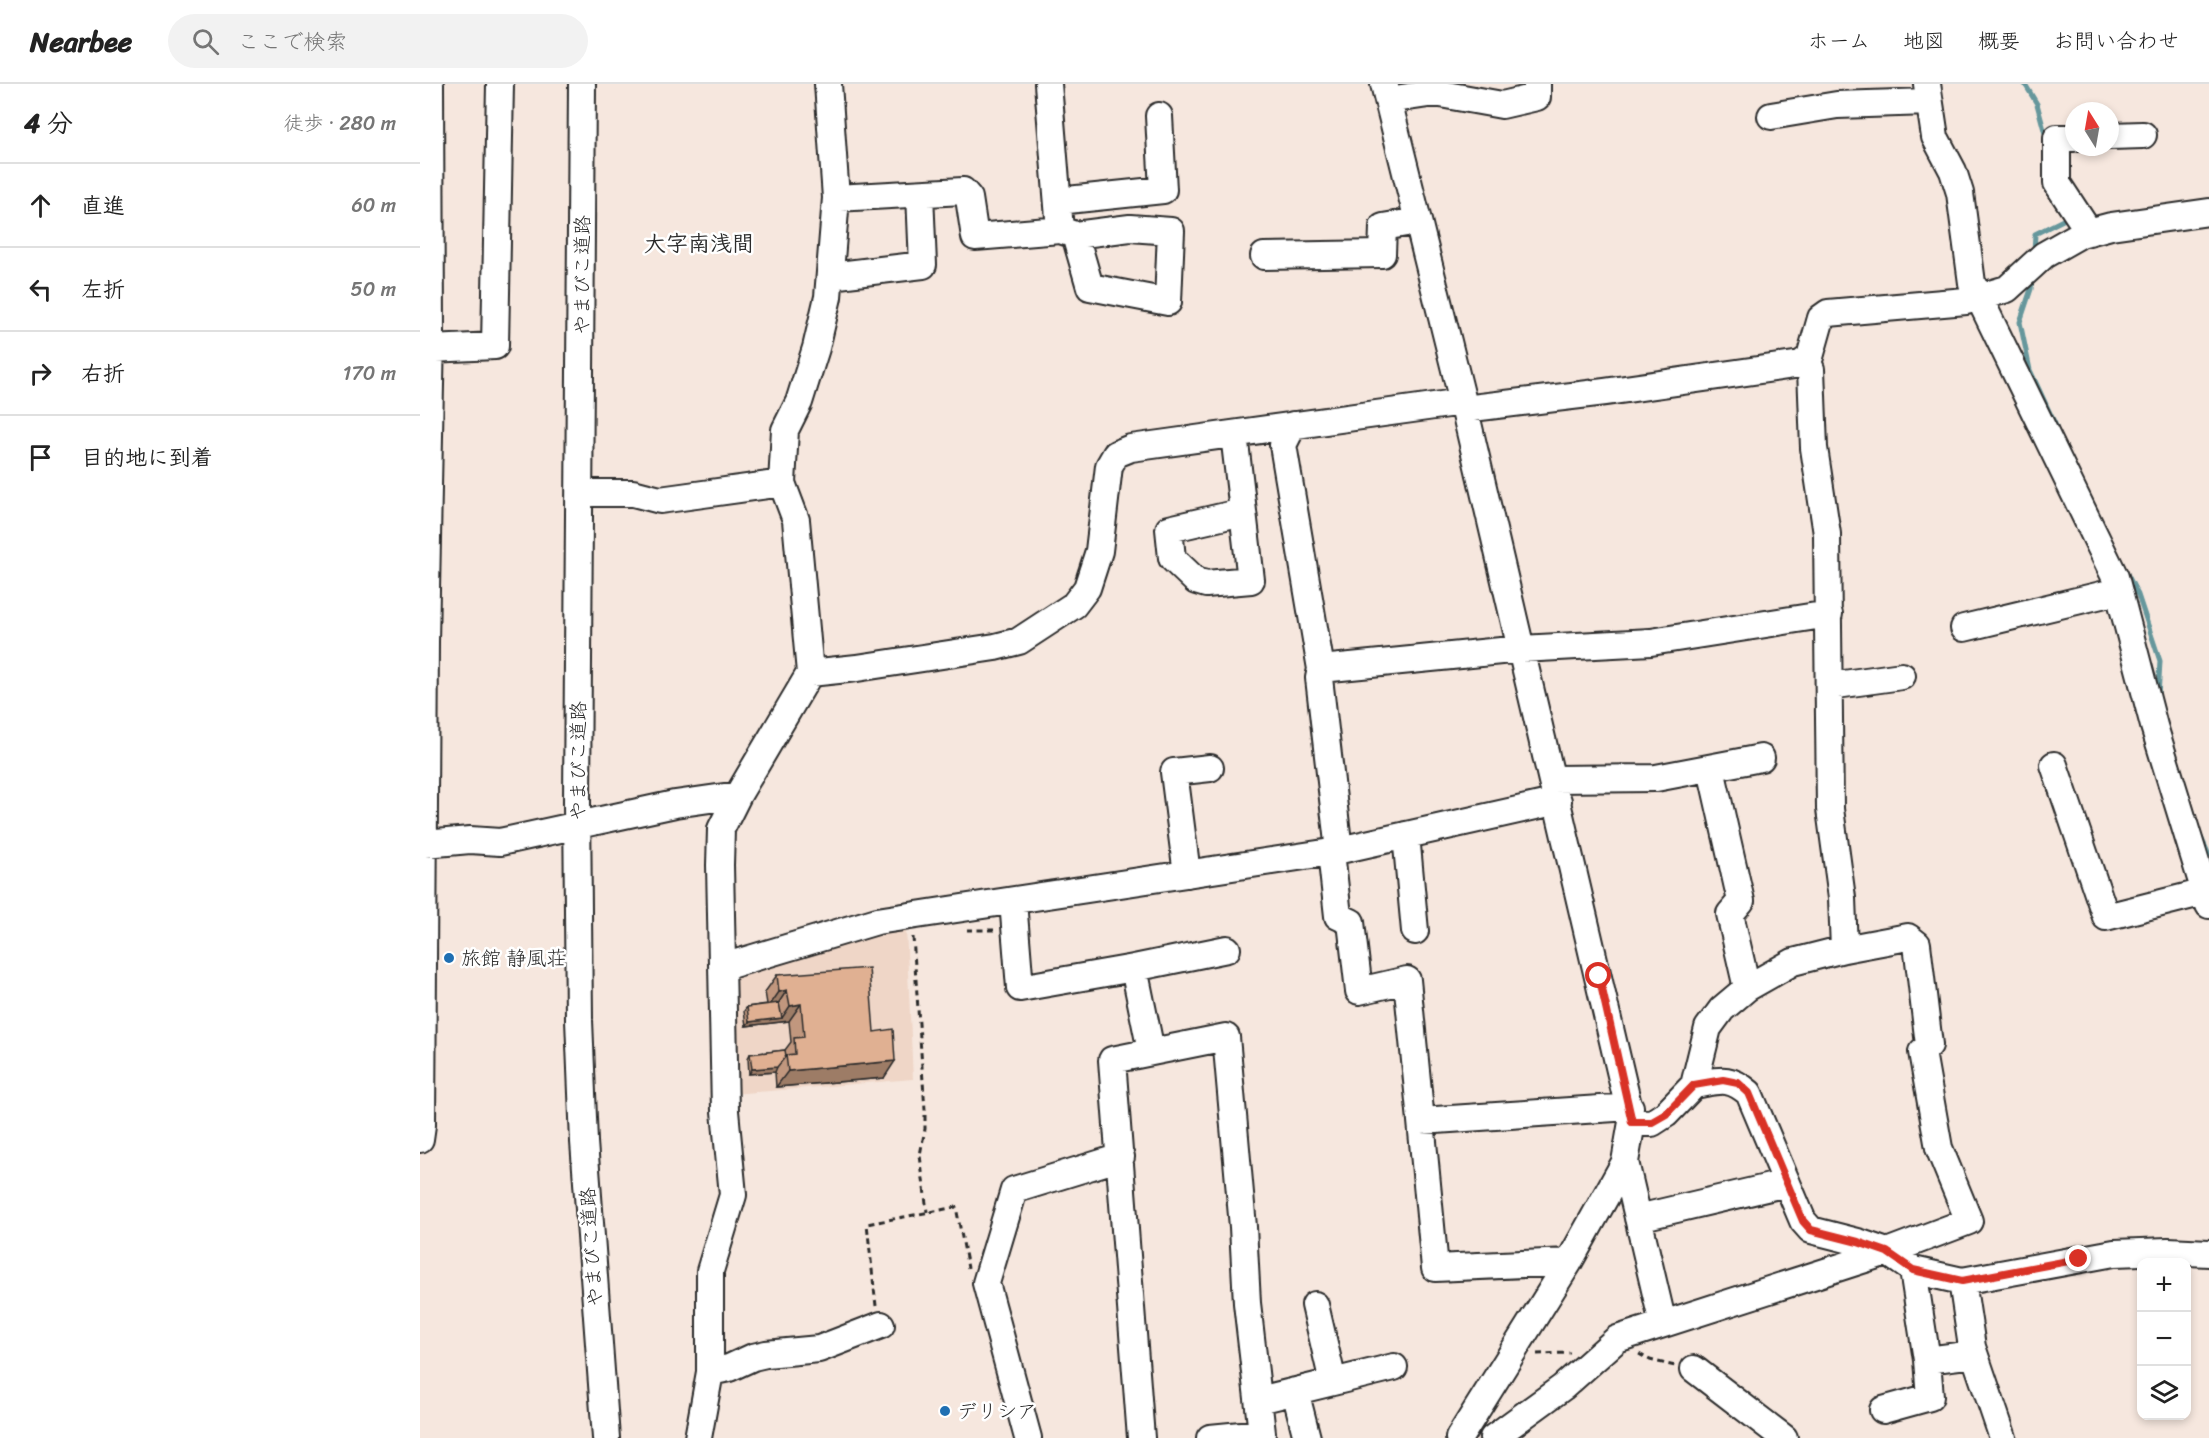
<!DOCTYPE html>
<html lang="ja">
<head>
<meta charset="utf-8">
<style>
	body { margin:0; font-family:Sriracha,"Klee One",sans-serif; background:#f2f2f2; color:#222 }
	.controls { position:absolute; right:18px; bottom:18px; display:grid; overflow:hidden; border-radius:12px; box-shadow:0 3px 9px #0003 }
	.controls button { width:54px; height:54px; display:grid; place-items:center; padding:0; border:0; border-bottom:2px solid #e0e0e0; background:#fff; color:#222; font:30px sans-serif }
	.compass { position:absolute; left:1645px; top:18px; width:54px; height:54px; border-radius:50%; background:#fff; box-shadow:0 3px 9px #0003; rotate:349deg }
	.stop { position:absolute; width:18px; height:18px; margin:-14px; border:4px solid #d93025; border-radius:50%; background:#fff }
	.stop.end { background:#d93025; border-color:#fff; box-shadow:0 2px 6px #0008 }
	.list { margin:0; padding:0; list-style:none }
	h2 { display:flex; justify-content:space-between; align-items:center; height:78px; margin:0; padding:0 24px; font-size:26px }
	h2 small { font-size:20px; font-weight:400; color:#767676 }
	.list li { display:grid; grid-template-columns:39px 1fr auto; gap:18px; align-items:center; box-sizing:border-box; height:84px; padding:0 24px; border-top:2px solid #e0e0e0 }
	.list b { display:block; font-size:22px; white-space:nowrap }
	.list em { font-size:20px; font-style:normal; color:#767676 }
	.icon { flex:none; width:33px; height:33px; fill:none; stroke:currentColor; stroke-width:2; stroke-linecap:round; stroke-linejoin:round }
	.map { position:relative; flex:none; width:1789px; height:1354px; overflow:hidden }
	header { display:flex; align-items:center; gap:36px; box-sizing:border-box; height:84px; padding:0 30px; background:#fff; border-bottom:2px solid #e0e0e0 }
	header strong { font-size:28px }
	nav { display:flex; gap:33px; margin-inline-start:auto; font-size:21px }
	.search { width:420px; height:54px; background:#f2f2f2; display:flex; align-items:center; gap:15px; box-sizing:border-box; padding:0 21px; border-radius:33px; color:#767676; font-size:22px }
	main { display:flex }
	aside { flex:1; background:#fff }
	.map>svg:first-child { display:block }
	.built { fill:#efd6c7 }
	.lines { fill:none; stroke-linecap:round; stroke-linejoin:round }
	.stream { stroke:#66979c; stroke-width:5 }
	.minor-casing { stroke:#2b2b2b; stroke-width:30 }
	.path { stroke:#2b2b2b; stroke-width:3; stroke-dasharray:6 4.5; stroke-linecap:butt }
	.minor { stroke:#fff; stroke-width:26 }
	.wall { fill:#c1977e; stroke:#2b2b2b; stroke-width:1.5 }
	.shaded-wall { fill:#9d7b66; stroke:#2b2b2b; stroke-width:1.5 }
	.building { fill:#e0b092; stroke:#2b2b2b; stroke-width:1.5 }
	.route { stroke:#d93025; stroke-width:8 }
	.poi-dot { fill:#1f6fb2; stroke:#fff; stroke-width:2 }
	.labels { text-anchor:middle; stroke-width:5; stroke-linejoin:round; paint-order:stroke }
	.street-label { font-size:20px; fill:#2b2b2b; stroke:#fff }
	.poi-label { font-size:20px; fill:#2b2b2b; stroke:#fff; text-anchor:start }
	.quarter-label { font-size:22px; font-weight:bold; fill:#2b2b2b; stroke:#fff }
</style>
</head>
<body>
<header>
<strong>Nearbee</strong>
<div class="search"><svg class="icon" aria-label="search" viewBox="0 0 24 24"><circle cx="10" cy="10" r="6"/><path d="M15 15l6 6"/></svg>ここで検索</div>
<nav><a>ホーム</a><a>地図</a><a>概要</a><a>お問い合わせ</a></nav>
</header>
<main>
<aside>
<h2>4 分<small>徒歩 · 280 m</small></h2>
<ul class="list">
<li><svg class="icon" aria-label="ahead" viewBox="0 0 24 24"><path d="M12 20V5M6 11l6-6 6 6"/></svg><div><b>直進</b></div><em>60 m</em></li>
<li><svg class="icon" aria-label="left" viewBox="0 0 24 24"><path d="M17 20v-9H6M10 6l-5 5 5 5"/></svg><div><b>左折</b></div><em>50 m</em></li>
<li><svg class="icon" aria-label="right" viewBox="0 0 24 24"><path d="M7 20v-9h11M14 6l5 5-5 5"/></svg><div><b>右折</b></div><em>170 m</em></li>
<li><svg class="icon" aria-label="arrive" viewBox="0 0 24 24"><path d="M6 21V4h12l-3 4 3 4H6"/></svg><div><b>目的地に到着</b></div></li>
</ul>
</aside>
<div class="map">
<svg width="1789" height="1354" viewBox="0 0 1789 1354">
	<rect width="100%" height="100%" fill="#f6e7de"/>
	<filter id="ink" filterUnits="userSpaceOnUse"><feTurbulence type="fractalNoise" baseFrequency=".0167" numOctaves="2"/><feDisplacementMap in="SourceGraphic" scale="12" xChannelSelector="R" yChannelSelector="G"/><feConvolveMatrix kernelMatrix="1 2 1 2 8 2 1 2 1" color-interpolation-filters="sRGB"/></filter>
	<g filter="url(#ink)">
		<path class="built" d="M486 844 493 995 313 1010V887L428 854Z"/>
		<g class="lines">
			<path class="stream" d="M1605 0 1617 20 1627 57
				M1614 168 1615 150 1647 134 1645 131
				M1612 195 1611 205 1600 238 1610 286 1636 342
				M1705 486 1718 511 1740 577 1738 613
				M1780 751 1789 771"/>
			<g class="minor-casing">
				<path id="minor" d="M162 0 157 719 159 936 164 1058 186 1354
					M628 0 640 146 655 151 710 144 751 147 748 218 670 203 655 151
					M964 0 1043 318 1212 1038 1205 1078 1149 1178 1039 1354
					M1507 0 1515 53 1533 87 1540 109 1552 199 1695 493 1734 642 1789 821
					M968 16 1015 9 1082 21 1117 13V0
					M1351 32 1417 21 1509 18
					M1690 52 1723 51
					M1654 54H1637V99L1669 148
					M416 114 543 107 549 114 555 153 640 146
					M638 117 743 106 739 32
					M844 172 962 170 963 143 998 137
					M410 192 503 181 500 110
					M11 265 75 262 80 0
					M1386 276 1391 285 1394 364 1407 450 1410 725 1422 814 1424 865
					M1044 325 1185 308 1381 280 1390 273 1401 234 1408 229 1546 217 1587 205 1624 171 1661 150 1691 142 1789 128
					M873 341 863 361 901 585 1101 565 1231 558 1409 530
					M814 350 831 496 786 500 776 497 752 474 749 445 823 428
					M161 409H213L240 416 362 399
					M1544 544 1698 507
					M901 585 899 594 919 767
					M390 589 437 584 575 563 599 557 654 521 667 504 679 467 689 382 696 370 711 364 1043 318
					M1409 602 1482 592
					M1634 681 1686 833 1785 808
					M1291 685 1321 817 1310 830 1327 904
					M1132 695 1236 694 1341 674
					M986 751 995 847
					M5 760 50 756 80 758 255 720 318 711
					M911 768 918 832 931 838 939 907 987 896 1001 1037 1210 1023
					M767 790 754 688 790 684
					M593 817 600 904 714 884
					M303 883 457 837 911 768 1138 717
					M731 967 714 884 807 865
					M1274 1001C1299 997 1308 991 1329 1009L1383 1137 1391 1146 1438 1158 1467 1168 1493 1186 1542 1197 1694 1169 1748 1167 1789 1169
					M1001 1037 1015 1184 1149 1178
					M0 1055 2 1041 5 558 11 248 10 0
					M1205 1078 1243 1240
					M1218 1134 1367 1099
					M1542 1197 1552 1263 1583 1354
					M895 1221 913 1298
					M1507 1276 1554 1270
					M1274 1285 1364 1354
					M290 1288 309 1284 333 1273 346 1270 399 1265 461 1241
					M875 1307 887 1354
					M839 1316 974 1283
					M1463 1326 1510 1313 1507 1276 1493 1186
					M278 1354 290 1288V1187L313 1111 305 1027 300 781 301 745 318 711 390 589 376 436 362 399 365 346 379 318 396 264 408 213 416 114 408 0
					M608 1354 566 1199 594 1106 701 1073
					M721 1354 692 976 806 953 823 1143 827 1219 842 1349 790 1354
					M1073 1354 1143 1303 1197 1255 1467 1168 1549 1137 1519 1064 1502 968 1509 961 1497 860 1488 853 1424 865 1373 878 1327 904 1302 925 1288 944 1274 1001 1246 1030 1232 1039 1212 1038"/>
			</g>
			<path class="path" d="M547 846H574
				M493 853 505 1026V1045L500 1071 507 1128
				M456 1222 447 1140 536 1123 548 1184
				M1117 1270 1150 1269
				M1219 1270 1230 1276 1255 1282"/>
			<use href="#minor" class="minor"/>
		</g>
		<path class="wall" d="M357 891 454 948 464 994 356 1003 355 988 329 990 328 974 330 970 365 966 371 958 369 937 326 942 324 927 327 923 347 920 345 908Z"/>
		<path class="shaded-wall" d="M367 906 356 923 348 924 359 908Z
			M381 920 369 937 326 942 329 938 362 934 370 922Z
			M475 977 464 994 356 1003 368 987Z
			M357 983 355 988 329 990 332 985Z"/>
		<path class="building" d="M449 884 454 948 473 945 475 977 368 987 366 971 375 970 374 954 384 953 381 920 370 922 367 906 359 908 357 891Z
			M359 919 362 934 329 938 327 923Z
			M365 966 366 972 357 983 332 985 330 970Z"/>
	</g>
	<g class="lines" filter="url(#ink)">
		<path class="route" d="M1179 892 1212 1038H1232L1246 1030 1274 1001 1303 996 1318 999 1329 1009 1383 1137 1391 1146 1438 1158 1467 1168 1493 1186 1542 1197 1659 1175"/>
	</g>
	<g class="poi-dot">
		<circle cx="29" cy="874" r="6"/>
		<circle cx="525" cy="1327" r="6"/>
	</g>
	<g class="labels">
		<g class="street-label">
			<text transform="translate(162 191) rotate(-90)" y="7">やまびこ道路</text>
			<text transform="translate(158 677) rotate(-90)" y="7">やまびこ道路</text>
			<text transform="translate(171 1163) rotate(-94)" y="7">やまびこ道路</text>
		</g>
		<g class="poi-label">
			<text x="41" y="881">旅館 静風荘</text>
			<text x="537" y="1334">デリシア</text>
		</g>
		<g class="quarter-label">
			<text x="279" y="167">大字南浅間</text>
		</g>
	</g>
</svg>
<div class="controls">
<button>+</button>
<button>−</button>
<button><svg class="icon" aria-label="layers" viewBox="0 0 24 24"><path d="M12 4l9 5-9 5-9-5zM3 14l9 5 9-5"/></svg></button>
</div>
<svg class="compass" viewBox="-18 -18 36 36"><path d="M0-13l5 13h-10z" fill="#e53935"/><path d="M0 13l5-13h-10z" fill="#767676"/></svg>
<div class="stop" style="left:1179px;top:892px"></div>
<div class="stop end" style="left:1659px;top:1175px"></div>
</div>
</main>
</body>
</html>
